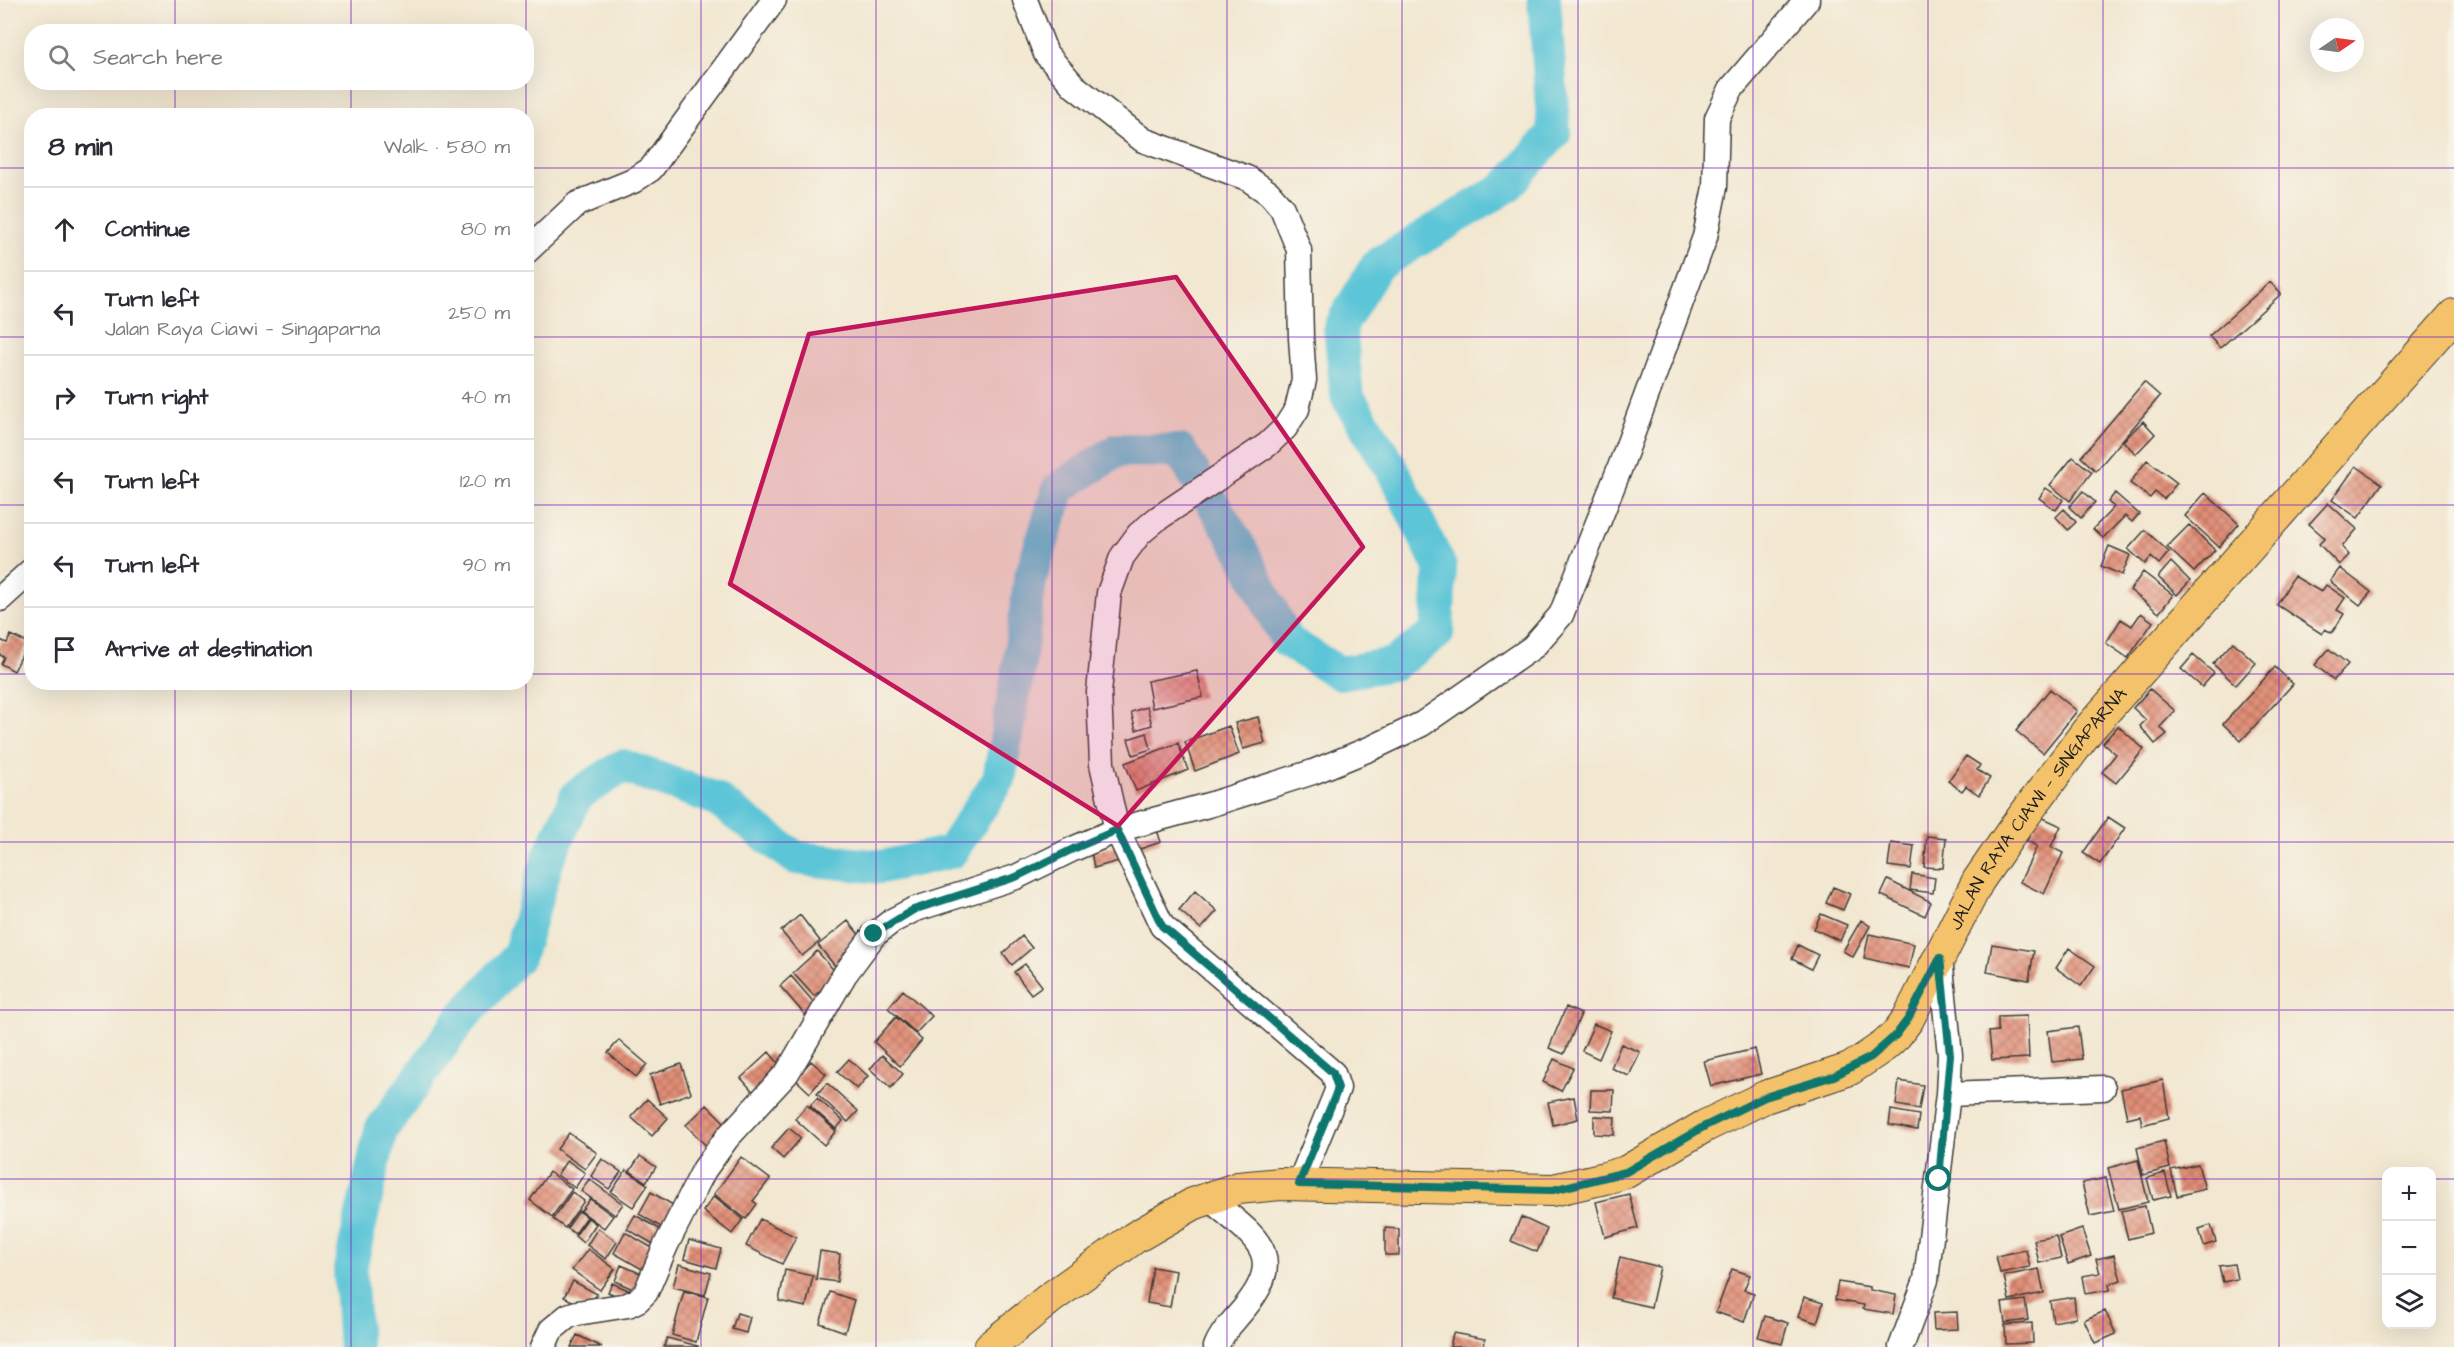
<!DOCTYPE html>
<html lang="en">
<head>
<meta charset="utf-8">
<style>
	body { margin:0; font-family:"Architects Daughter",sans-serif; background:#f2f2f3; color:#2b2b33 }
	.controls { position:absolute; right:18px; bottom:18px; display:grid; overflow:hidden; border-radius:12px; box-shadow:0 6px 24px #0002 }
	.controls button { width:54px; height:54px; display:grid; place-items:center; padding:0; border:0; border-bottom:2px solid #e1e1e2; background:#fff; color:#2b2b33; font:30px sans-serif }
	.compass { position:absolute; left:2310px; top:18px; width:54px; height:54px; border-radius:50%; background:#fff; box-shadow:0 6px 24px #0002; rotate:77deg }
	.stop { position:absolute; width:18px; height:18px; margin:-14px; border:4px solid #0f766e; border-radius:50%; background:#fff }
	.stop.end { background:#0f766e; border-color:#fff; box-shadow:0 2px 6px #0008 }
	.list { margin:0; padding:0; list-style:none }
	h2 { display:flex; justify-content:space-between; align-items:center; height:78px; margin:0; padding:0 24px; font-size:26px }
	h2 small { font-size:20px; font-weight:400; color:#7c7c81 }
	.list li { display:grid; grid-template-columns:39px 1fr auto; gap:18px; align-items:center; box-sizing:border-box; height:84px; padding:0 24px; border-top:2px solid #e1e1e2 }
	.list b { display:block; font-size:22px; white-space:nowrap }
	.list p { margin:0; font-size:20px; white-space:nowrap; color:#7c7c81 }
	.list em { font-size:20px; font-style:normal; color:#7c7c81 }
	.icon { flex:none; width:33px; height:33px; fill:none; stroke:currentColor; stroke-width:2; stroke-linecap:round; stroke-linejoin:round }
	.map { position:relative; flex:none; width:2454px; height:1347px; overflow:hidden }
	.search { position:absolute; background:#fff; box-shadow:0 6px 24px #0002; left:24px; top:24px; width:510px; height:66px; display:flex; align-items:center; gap:15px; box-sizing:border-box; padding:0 21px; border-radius:24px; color:#7c7c81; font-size:22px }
	.panel { position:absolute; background:#fff; box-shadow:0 6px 24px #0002; left:24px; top:108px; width:510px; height:582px; border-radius:24px }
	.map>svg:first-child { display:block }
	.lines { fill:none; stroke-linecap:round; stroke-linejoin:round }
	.river { stroke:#5cc5d7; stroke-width:34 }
	.building { fill:url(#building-cross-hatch) }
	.minor-casing { stroke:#3c3a37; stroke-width:27 }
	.major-casing { stroke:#3c3a37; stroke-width:34 }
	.minor { stroke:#fff; stroke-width:24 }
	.major { stroke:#f3c26a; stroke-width:32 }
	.route { stroke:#0f766e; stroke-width:8 }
	.marked { fill:#c2185b; fill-opacity:0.2; stroke:#c2185b; stroke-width:4.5; stroke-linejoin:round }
	.grid { fill:none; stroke:#7b2cbf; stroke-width:1.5; stroke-opacity:0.55 }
	.labels { text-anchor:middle; stroke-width:5; stroke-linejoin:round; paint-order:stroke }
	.street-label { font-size:18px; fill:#1c1c1c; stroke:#f7f3e8 }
</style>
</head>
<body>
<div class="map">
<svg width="2454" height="1347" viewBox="0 0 2454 1347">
	<defs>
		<pattern id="building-cross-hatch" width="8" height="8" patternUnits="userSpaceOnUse" patternTransform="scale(1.5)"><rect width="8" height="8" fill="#e28e77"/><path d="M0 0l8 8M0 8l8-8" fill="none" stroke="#b67361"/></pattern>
	</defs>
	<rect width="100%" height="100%" fill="#f7f3e8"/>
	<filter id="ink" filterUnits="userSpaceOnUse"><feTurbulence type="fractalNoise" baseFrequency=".0167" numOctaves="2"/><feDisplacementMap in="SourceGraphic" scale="12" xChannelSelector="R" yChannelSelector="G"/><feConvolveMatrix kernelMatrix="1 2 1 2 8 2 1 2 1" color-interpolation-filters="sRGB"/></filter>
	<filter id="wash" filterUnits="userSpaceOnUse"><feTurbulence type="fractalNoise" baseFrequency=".008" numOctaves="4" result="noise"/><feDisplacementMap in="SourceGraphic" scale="24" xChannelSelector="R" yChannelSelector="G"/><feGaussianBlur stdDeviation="1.35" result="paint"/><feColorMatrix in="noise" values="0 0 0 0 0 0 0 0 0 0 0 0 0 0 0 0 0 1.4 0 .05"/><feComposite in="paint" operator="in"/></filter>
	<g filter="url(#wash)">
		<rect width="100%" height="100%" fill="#f2e7d0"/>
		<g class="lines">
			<path class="river" d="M355 1347 350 1269 381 1130 460 1020 519 955 548 859 577 795 623 766 714 798 796 858 881 867 951 852 999 779 1017 679 1030 580 1059 488 1118 450 1180 451 1241 549 1287 641 1339 673 1393 664 1437 633 1440 567 1393 471 1347 396 1340 327 1377 265 1506 187 1554 133 1544 0"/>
		</g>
		<g id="blocks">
			<path class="building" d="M2270 282 2281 294 2220 348 2209 336Z
				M2144 382 2160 396 2096 471 2081 457Z
				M2143 421 2155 434 2136 454 2123 441Z
				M2073 457 2092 472 2070 501 2050 485Z
				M2147 460 2177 483 2164 499 2155 492 2150 498 2130 483Z
				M2356 466 2382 484 2358 518 2332 500Z
				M2046 488 2063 500 2056 510 2039 498Z
				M2083 491 2095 502 2081 518 2069 507Z
				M2115 493 2139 514 2132 522 2125 516 2103 538 2093 529 2114 507 2108 502Z
				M2205 493 2239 524 2219 547 2185 516Z
				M2328 503 2357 529 2342 547 2349 555 2339 565 2319 544 2325 538 2309 524Z
				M2064 509 2076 522 2068 530 2056 517Z
				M2189 525 2215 550 2194 572 2167 547Z
				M2145 530 2169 552 2159 564 2151 557 2145 564 2128 549Z
				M2109 546 2130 555 2122 575 2101 566Z
				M2171 562 2190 581 2177 595 2158 577Z
				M2340 568 2371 592 2360 605 2330 581Z
				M2143 572 2173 595 2159 613 2130 590Z
				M2294 576 2321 592 2326 585 2345 598 2337 610 2344 614 2332 633 2325 629 2322 634 2277 605Z
				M2141 613 2153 622 2128 658 2106 643 2121 619 2132 626Z
				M11 635 28 643 14 671 1 664 4 657 0 655V640L7 643Z
				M2233 642 2256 663 2236 685 2213 664Z
				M2329 649 2348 664 2334 680 2315 665Z
				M2193 655 2214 673 2202 687 2181 669Z
				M2275 667 2293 684 2241 741 2223 724Z
				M1197 671 1203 697 1152 708 1147 681Z
				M2050 689 2077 711 2043 753 2016 731Z
				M2150 689 2175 711 2160 727 2167 734 2155 744 2140 726 2146 720 2133 708Z
				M1147 707 1152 725 1136 730 1131 712Z
				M1258 717 1265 743 1243 749 1235 723Z
				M1229 726 1239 754 1195 771 1185 742Z
				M2118 726 2144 749 2116 783 2102 772 2116 754 2103 743Z
				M1147 733 1151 749 1133 755 1128 739Z
				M1178 743 1188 770 1136 791 1125 763Z
				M1966 756 1980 765 1977 770 1990 778 1979 795 1966 786 1962 791 1948 781Z
				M2039 816 2061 826 2051 847 2063 853 2044 894 2020 882 2037 846 2027 841Z
				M2108 817 2125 828 2100 864 2083 853Z
				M1157 830 1161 842 1131 852 1127 840Z
				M1927 836 1946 838 1943 868 1924 867Z
				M1891 843 1914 846 1911 869 1888 866Z
				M1118 845 1122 860 1094 868 1091 852Z
				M1912 874 1935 878 1933 893 1910 890Z
				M1888 880 1931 902 1925 916 1881 895Z
				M1833 887 1850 894 1843 910 1826 903Z
				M1195 891 1217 911 1201 929 1179 910Z
				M1821 914 1847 925 1840 941 1814 929Z
				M800 915 820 941 802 956 781 931Z
				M1861 920 1870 926 1853 957 1843 951Z
				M848 921 865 942 835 966 818 945Z
				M1869 934 1914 944 1909 968 1864 958Z
				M1022 936 1032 948 1012 965 1003 953Z
				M1992 944 2034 951 2029 980 1987 972Z
				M1798 945 1818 955 1811 969 1792 959Z
				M2069 948 2095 966 2081 986 2056 968Z
				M817 951 838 975 814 996 793 973Z
				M1025 964 1042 986 1031 994 1014 972Z
				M791 976 816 1005 805 1015 780 986Z
				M903 990 932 1016 916 1033 888 1008Z
				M1566 1007 1581 1014 1564 1054 1549 1048Z
				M2027 1016 2029 1058 1992 1060 1989 1032 1998 1031V1017Z
				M896 1017 922 1040 900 1066 874 1042Z
				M1594 1024 1611 1031 1599 1059 1582 1051Z
				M2078 1027 2082 1059 2052 1062 2048 1031Z
				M619 1040 647 1064 636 1077 608 1053Z
				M1621 1044 1640 1052 1629 1076 1611 1068Z
				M1755 1049 1761 1074 1711 1086 1704 1061Z
				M769 1052 785 1071 757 1096 741 1078Z
				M882 1055 903 1074 891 1088 870 1069Z
				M849 1059 868 1076 857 1089 837 1072Z
				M1554 1059 1573 1068 1561 1091 1543 1082Z
				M811 1061 826 1074 810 1093 795 1079Z
				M681 1064 691 1093 660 1104 650 1075Z
				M2163 1080 2169 1118 2142 1125 2140 1115 2127 1118 2121 1089Z
				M1899 1081 1923 1085 1919 1109 1896 1105Z
				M827 1083 858 1111 848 1122 817 1094Z
				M1591 1090H1614L1613 1111 1590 1110Z
				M1574 1097 1578 1119 1553 1125 1548 1102Z
				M817 1098 843 1121 836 1129 810 1106Z
				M647 1099 668 1118 652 1136 631 1117Z
				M707 1105 732 1130 711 1151 686 1125Z
				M807 1105 836 1131 824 1145 795 1119Z
				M1891 1110 1919 1115 1917 1130 1889 1125Z
				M1594 1116 1615 1117 1614 1135 1594 1134Z
				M789 1128 801 1138 783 1159 771 1148Z
				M569 1133 597 1153 585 1169 557 1149Z
				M2164 1141 2170 1168 2143 1175 2137 1148Z
				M640 1156 656 1167 646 1182 630 1171Z
				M741 1157 770 1179 753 1201 757 1204 746 1219 714 1194Z
				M602 1159 621 1172 609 1189 591 1176Z
				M567 1160 585 1173 575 1188 557 1175Z
				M2138 1160 2148 1202 2119 1209 2108 1168Z
				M2198 1164 2205 1189 2177 1196 2171 1170Z
				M626 1170 648 1185 633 1207 611 1192Z
				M549 1172 572 1189 552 1217 530 1200Z
				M2165 1173 2171 1196 2153 1200 2147 1178Z
				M2106 1178 2114 1211 2090 1216 2082 1183Z
				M589 1179 623 1204 615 1215 581 1191Z
				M572 1192 584 1201 565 1228 553 1219Z
				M651 1192 678 1208 666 1230 639 1214Z
				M1629 1194 1638 1228 1605 1237 1596 1202Z
				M714 1196 743 1219 732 1234 703 1211Z
				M590 1199 613 1216 604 1228 581 1211Z
				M2145 1206 2151 1233 2128 1239 2121 1211Z
				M579 1211 587 1217 575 1234 567 1228Z
				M635 1215 665 1232 657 1246 627 1229Z
				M1521 1217 1547 1229 1537 1252 1511 1241Z
				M588 1218 596 1224 583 1243 575 1236Z
				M760 1219 796 1237 782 1264 746 1246Z
				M2211 1225 2216 1242 2204 1246 2199 1229Z
				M598 1228 617 1242 606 1259 587 1245Z
				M1385 1228 1399 1229V1255H1385Z
				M2082 1229 2091 1256 2068 1264 2059 1237Z
				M625 1232 654 1249 642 1269 614 1253Z
				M2056 1236 2061 1258 2039 1263 2034 1240Z
				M689 1240 721 1249 716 1268 684 1259Z
				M588 1249 615 1269 600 1290 572 1270Z
				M2026 1250 2030 1267 2000 1273 1996 1256Z
				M820 1251 840 1254 837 1282 816 1279Z
				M2114 1255 2121 1280 2109 1284 2110 1290 2085 1294 2082 1276 2100 1273 2096 1259Z
				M1620 1257 1660 1267 1651 1307 1611 1298Z
				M679 1264 711 1273 705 1295 673 1287Z
				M2234 1264 2237 1279 2223 1282 2219 1266Z
				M621 1265 649 1277 642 1293 615 1281Z
				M1153 1267 1176 1271 1170 1307 1147 1303Z
				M1732 1269 1750 1275 1744 1290 1754 1293 1744 1322 1716 1312Z
				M2039 1269 2044 1293 2009 1300 2004 1276Z
				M785 1270 813 1276 806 1307 779 1301Z
				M573 1281 597 1294 588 1309 564 1297Z
				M1838 1282 1870 1287V1290L1896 1295 1893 1314 1863 1309 1864 1305 1835 1300Z
				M612 1283 635 1293 631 1302 608 1292Z
				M684 1291 708 1297 696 1342 672 1335Z
				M830 1292 854 1300 845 1332 820 1323Z
				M1804 1297 1823 1303 1817 1323 1798 1317Z
				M2074 1297 2076 1318 2053 1322 2050 1301Z
				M2025 1300 2028 1320 2005 1323 2002 1303Z
				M2105 1311 2116 1334 2095 1343 2084 1320Z
				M1957 1312 1958 1329 1934 1330 1933 1313Z
				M737 1313 750 1317 746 1333 732 1329Z
				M1765 1316 1788 1323 1782 1344 1758 1337Z
				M2032 1323 2033 1343 2006 1344 2005 1325Z
				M1453 1333 1485 1339 1484 1347H1450Z
				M577 1335 602 1347H571Z
				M667 1338 698 1346V1347H664Z"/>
		</g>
	</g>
	<g filter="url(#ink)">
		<use href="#blocks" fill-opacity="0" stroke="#3c3a37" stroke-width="1.5"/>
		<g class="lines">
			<g class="minor-casing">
				<path id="minor" d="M1025 0 1046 54 1074 86 1143 140 1247 178 1269 193 1282 208 1299 250 1301 338 1304 380 1297 409 1285 428 1267 445 1157 519 1139 534 1122 557 1109 593 1099 692 1102 764 1117 830 1162 926 1333 1073 1338 1088 1335 1096 1299 1184
					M526 252 577 204 633 181 651 169 774 0
					M0 599 32 570
					M1948 1094 2103 1088
					M1209 1198C1247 1233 1291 1251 1246 1306 1236 1319 1222 1331 1216 1347
					M543 1347 551 1330 568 1316 577 1313 628 1305 638 1300 646 1292 666 1245 704 1170 727 1138 787 1073 845 974 874 935 892 921 913 910 1016 877 1073 849 1117 830 1212 804 1313 772 1374 747 1422 724 1533 647 1561 615 1619 470 1705 237 1715 187 1717 118 1731 89 1807 0
					M1901 1347 1926 1280 1948 1094 1950 1055 1940 958"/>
			</g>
			<g class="major-casing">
				<g id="major">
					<path id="s1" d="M990 1347 1049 1299 1134 1238 1193 1204 1238 1188 1281 1184 1553 1190 1605 1178 1626 1172 1705 1126 1765 1097 1850 1069 1884 1046 1896 1035 1908 1019 1978 881 2011 833 2088 730 2454 315"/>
				</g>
			</g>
			<use href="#minor" class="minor"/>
			<use href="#major" class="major"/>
		</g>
	</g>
	<g class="lines" filter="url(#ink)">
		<path class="route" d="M874 934 913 910 1016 877 1073 849 1117 830 1162 926 1333 1073 1338 1088 1335 1096 1299 1184 1553 1190 1626 1172 1705 1126 1765 1097 1834 1076 1871 1057 1896 1035 1908 1019 1940 958 1950 1055 1939 1179"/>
	</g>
	<path class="marked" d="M1176 277 1363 547 1118 826 730 584 809 334Z"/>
	<path class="grid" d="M175 0V32M351 0V32M526 0V32M701 0V1347M876 0V1347M1052 0V1347M1227 0V1347M1402 0V1347M1578 0V1347M1753 0V1347M1928 0V1347M2103 0V1347M2279 0V1347M175 82V116M351 82V116M526 82V116M0 168H32M526 168H2454M0 337H32M526 337H2454M0 505H32M526 505H2454M0 674H32M526 674H2454M175 682V1347M351 682V1347M526 682V1347M0 842H2454M0 1010H2454M0 1179H2386M2432 1179H2454"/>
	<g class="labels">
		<g class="street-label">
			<text dy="6" stroke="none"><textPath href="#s1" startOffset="1260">JALAN RAYA CIAWI — SINGAPARNA</textPath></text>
		</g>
	</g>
</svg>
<div class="controls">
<button>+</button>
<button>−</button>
<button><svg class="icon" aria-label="layers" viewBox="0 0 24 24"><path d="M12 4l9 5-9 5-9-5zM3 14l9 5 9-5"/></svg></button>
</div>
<svg class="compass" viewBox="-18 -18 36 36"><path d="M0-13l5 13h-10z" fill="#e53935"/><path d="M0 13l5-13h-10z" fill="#7c7c81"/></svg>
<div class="stop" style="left:1939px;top:1179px"></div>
<div class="stop end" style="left:874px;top:934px"></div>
<div class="search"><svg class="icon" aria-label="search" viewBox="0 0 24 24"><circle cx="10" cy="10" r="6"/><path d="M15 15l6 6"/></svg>Search here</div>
<section class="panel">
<h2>8 min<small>Walk · 580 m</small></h2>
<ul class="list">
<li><svg class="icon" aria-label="ahead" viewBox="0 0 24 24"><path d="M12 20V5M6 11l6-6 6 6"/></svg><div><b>Continue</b></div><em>80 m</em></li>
<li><svg class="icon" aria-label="left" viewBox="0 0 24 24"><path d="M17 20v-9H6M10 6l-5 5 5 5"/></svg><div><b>Turn left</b><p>Jalan Raya Ciawi — Singaparna</p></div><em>250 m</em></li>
<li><svg class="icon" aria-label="right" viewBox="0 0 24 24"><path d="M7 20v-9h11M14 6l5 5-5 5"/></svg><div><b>Turn right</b></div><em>40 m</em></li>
<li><svg class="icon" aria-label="left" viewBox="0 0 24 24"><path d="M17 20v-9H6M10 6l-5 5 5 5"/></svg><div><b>Turn left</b></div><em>120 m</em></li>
<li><svg class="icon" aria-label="left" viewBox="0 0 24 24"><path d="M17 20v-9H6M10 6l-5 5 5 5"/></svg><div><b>Turn left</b></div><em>90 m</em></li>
<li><svg class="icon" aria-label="arrive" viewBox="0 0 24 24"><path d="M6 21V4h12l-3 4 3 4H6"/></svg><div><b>Arrive at destination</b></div></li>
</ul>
</section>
</div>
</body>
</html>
